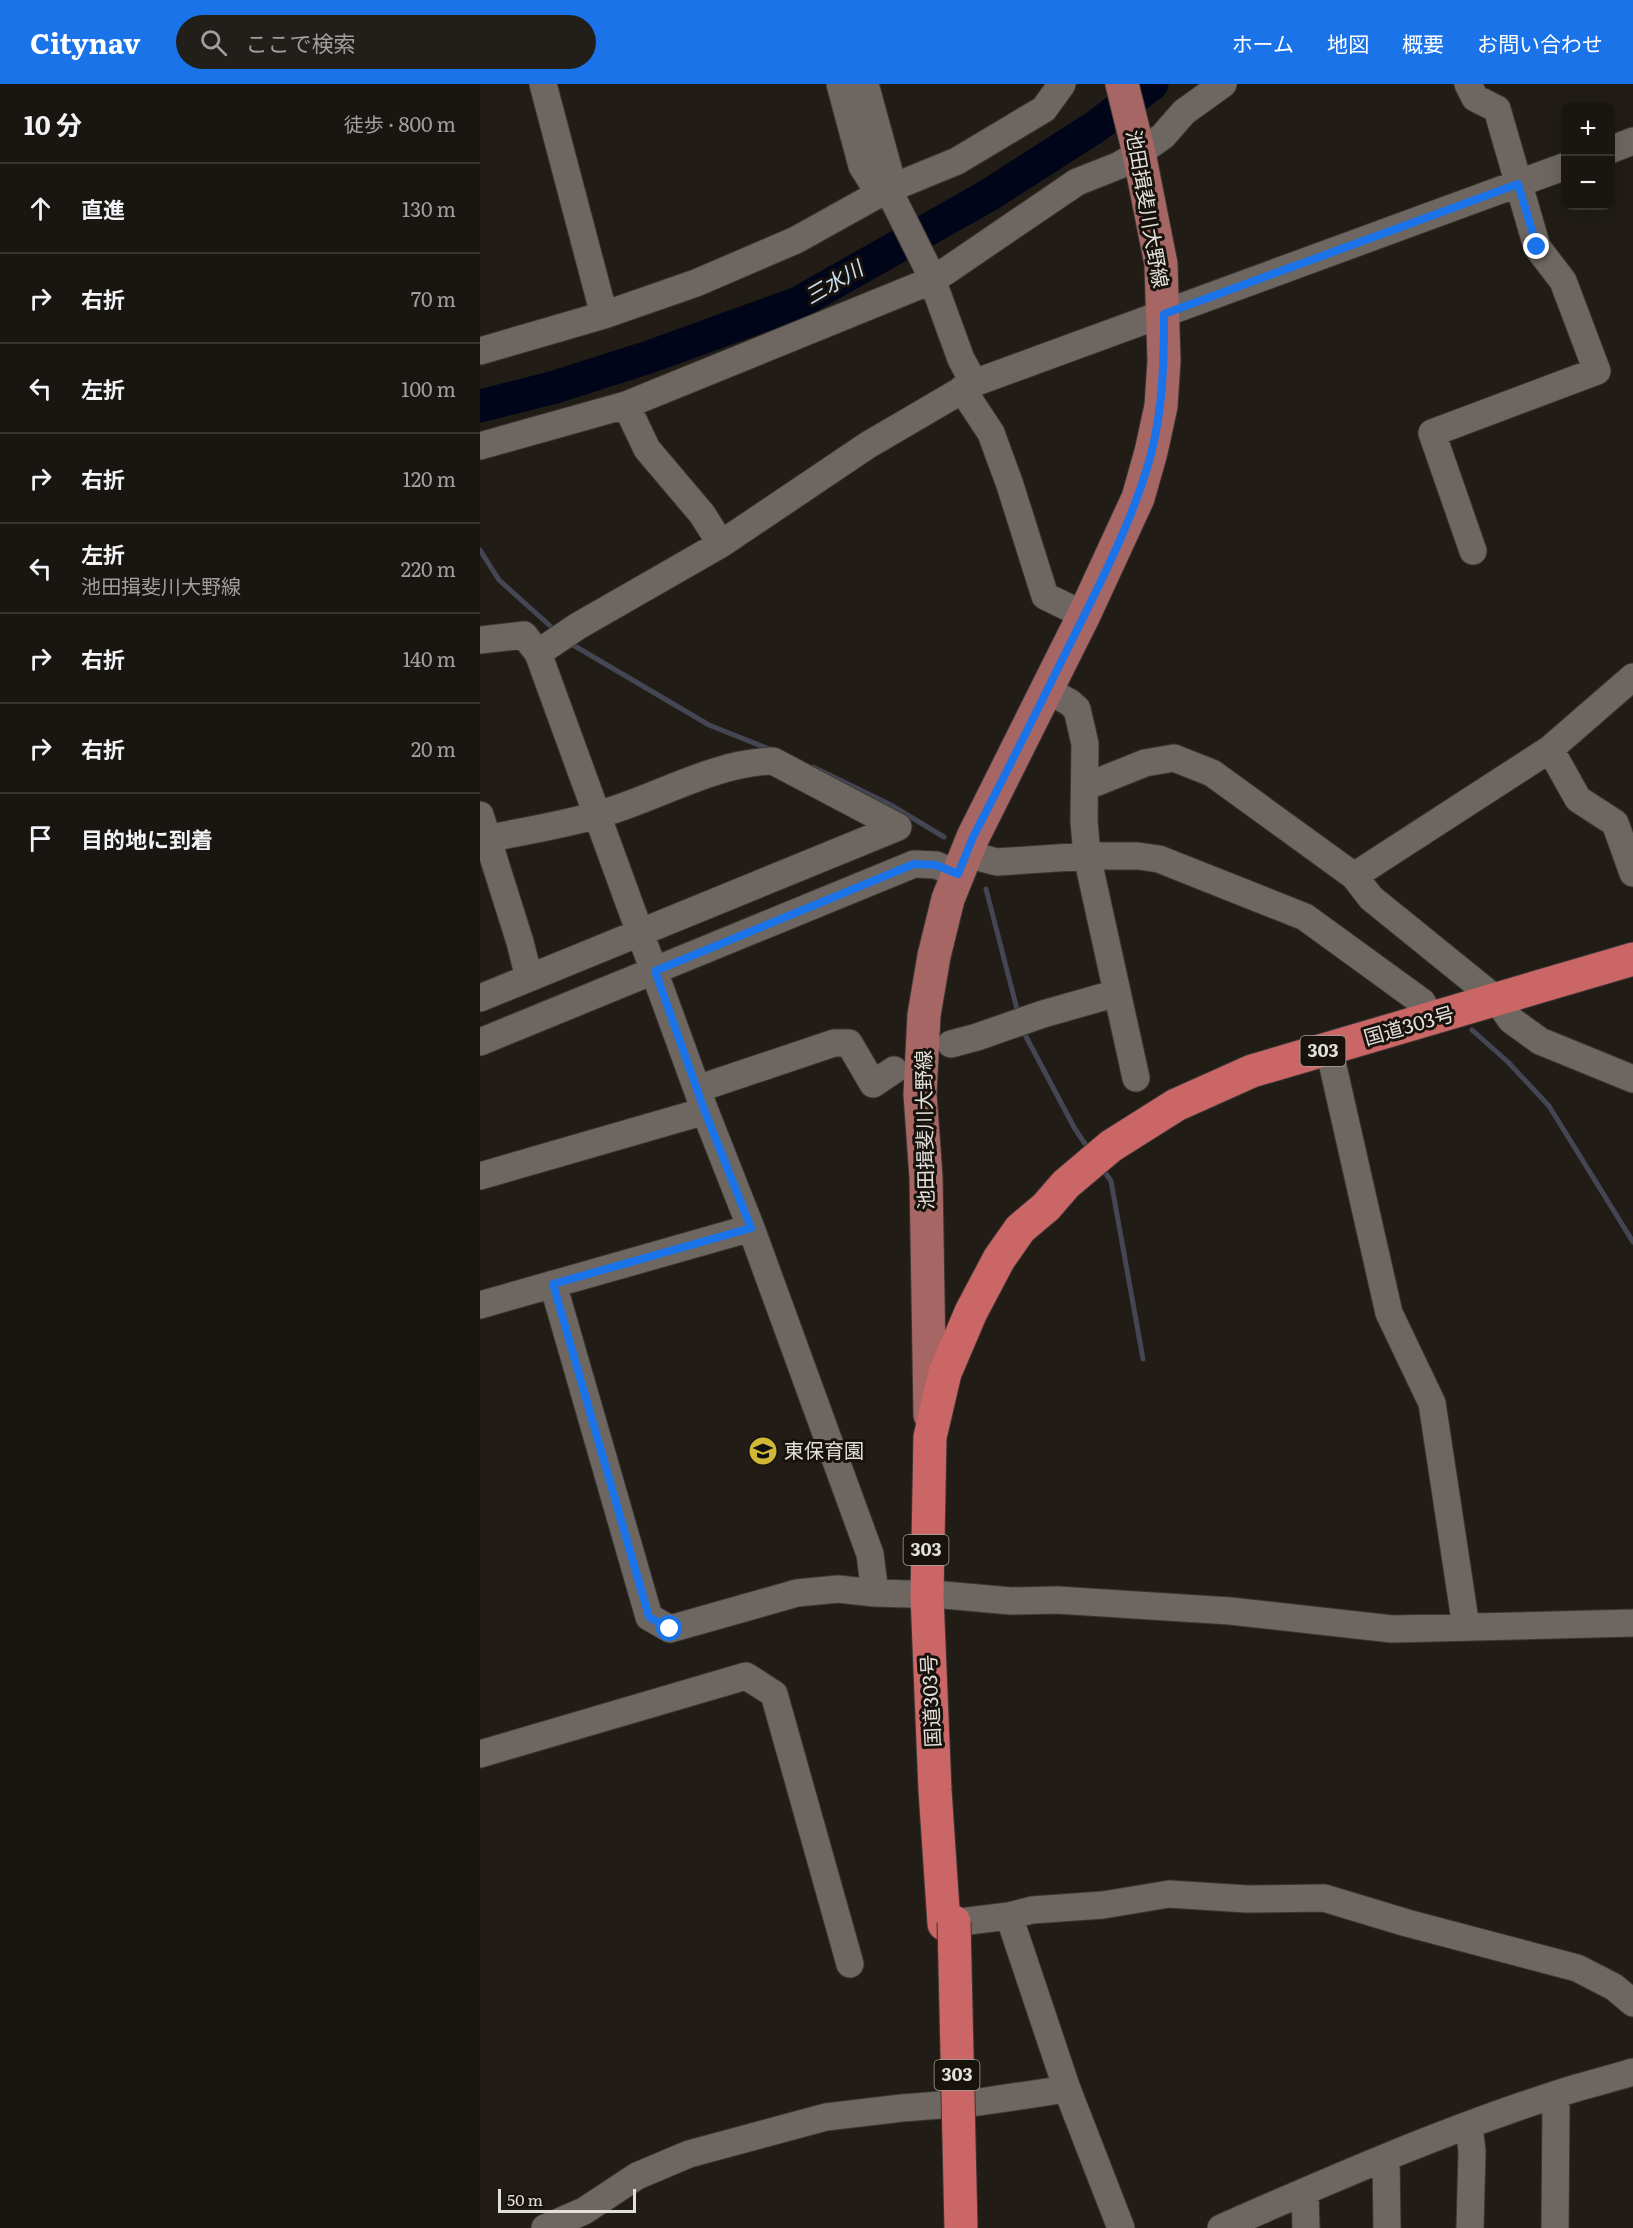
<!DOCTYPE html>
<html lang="ja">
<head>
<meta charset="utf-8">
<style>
	body { margin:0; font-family:Literata,"Noto Sans JP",serif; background:#221e19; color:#f1f3f6 }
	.controls { position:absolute; right:18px; top:18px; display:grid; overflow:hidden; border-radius:12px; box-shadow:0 6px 24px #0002 }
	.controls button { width:54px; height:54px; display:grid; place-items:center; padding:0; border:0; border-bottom:2px solid #373430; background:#191510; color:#f1f3f6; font:30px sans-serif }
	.scale { position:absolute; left:18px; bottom:15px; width:138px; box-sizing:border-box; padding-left:6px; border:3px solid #e3dfdb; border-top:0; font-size:16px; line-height:21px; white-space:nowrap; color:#e3dfdb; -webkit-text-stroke:4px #18120d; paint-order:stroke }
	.stop { position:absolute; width:18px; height:18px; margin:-14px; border:4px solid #1a73e8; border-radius:50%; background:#fff }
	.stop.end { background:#1a73e8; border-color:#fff; box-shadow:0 2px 6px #0008 }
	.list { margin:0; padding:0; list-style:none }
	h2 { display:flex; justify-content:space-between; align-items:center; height:78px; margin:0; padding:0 24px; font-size:26px }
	h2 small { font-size:20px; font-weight:400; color:#9f9f9f }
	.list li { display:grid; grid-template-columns:39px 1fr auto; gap:18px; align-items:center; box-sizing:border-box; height:90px; padding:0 24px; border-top:2px solid #373430 }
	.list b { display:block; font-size:22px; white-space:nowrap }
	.list p { margin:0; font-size:20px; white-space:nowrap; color:#9f9f9f }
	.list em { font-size:20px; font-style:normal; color:#9f9f9f }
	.icon { flex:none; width:33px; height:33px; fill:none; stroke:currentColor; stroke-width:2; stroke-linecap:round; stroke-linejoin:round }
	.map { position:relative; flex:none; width:1153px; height:2144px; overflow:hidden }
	header { display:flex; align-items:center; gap:36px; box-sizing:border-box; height:84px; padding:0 30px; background:#1a73e8; color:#fff }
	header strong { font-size:28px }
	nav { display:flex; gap:33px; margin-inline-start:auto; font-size:21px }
	.search { width:420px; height:54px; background:#221e19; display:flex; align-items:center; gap:15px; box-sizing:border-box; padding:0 21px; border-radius:33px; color:#9f9f9f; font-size:22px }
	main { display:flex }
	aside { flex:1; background:#191510 }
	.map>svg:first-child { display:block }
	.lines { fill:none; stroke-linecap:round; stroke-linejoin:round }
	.stream { stroke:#444654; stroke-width:5 }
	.river { stroke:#00051a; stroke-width:33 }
	.minor-casing { stroke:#3b3633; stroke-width:29 }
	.major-casing { stroke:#3b3633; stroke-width:35 }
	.highway-casing { stroke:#3b3633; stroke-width:35 }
	.minor { stroke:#6e6761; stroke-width:27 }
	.major { stroke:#a66664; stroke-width:33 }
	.highway { stroke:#cb6666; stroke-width:33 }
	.highway-bridge-casing { stroke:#3b3633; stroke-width:35; stroke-linecap:butt }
	.highway-bridge { stroke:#cb6666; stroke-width:33 }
	.route { stroke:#1a73e8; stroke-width:8 }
	.labels { text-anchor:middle; stroke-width:6; stroke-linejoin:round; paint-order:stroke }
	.shield { fill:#18120d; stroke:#a6a29d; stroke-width:1.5 }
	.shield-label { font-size:18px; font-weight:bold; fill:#e3dfdb }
	.street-label { font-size:20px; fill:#e3dfdb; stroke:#18120d }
	.poi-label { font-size:20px; fill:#e3dfdb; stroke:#18120d; text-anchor:start }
	.water-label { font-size:21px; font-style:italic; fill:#c9e1f7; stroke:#18120d }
</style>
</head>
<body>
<header>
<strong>Citynav</strong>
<div class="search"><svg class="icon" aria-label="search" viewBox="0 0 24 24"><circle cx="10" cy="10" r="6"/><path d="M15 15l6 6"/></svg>ここで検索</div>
<nav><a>ホーム</a><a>地図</a><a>概要</a><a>お問い合わせ</a></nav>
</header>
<main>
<aside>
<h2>10 分<small>徒歩 · 800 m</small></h2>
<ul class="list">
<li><svg class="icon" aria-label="ahead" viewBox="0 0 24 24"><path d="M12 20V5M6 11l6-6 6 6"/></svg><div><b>直進</b></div><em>130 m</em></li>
<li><svg class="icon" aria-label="right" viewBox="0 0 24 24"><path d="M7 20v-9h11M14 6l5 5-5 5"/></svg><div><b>右折</b></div><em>70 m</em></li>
<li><svg class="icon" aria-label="left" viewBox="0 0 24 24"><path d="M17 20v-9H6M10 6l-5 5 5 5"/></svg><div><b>左折</b></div><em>100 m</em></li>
<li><svg class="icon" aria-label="right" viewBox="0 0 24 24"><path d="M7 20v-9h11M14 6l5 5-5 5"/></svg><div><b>右折</b></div><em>120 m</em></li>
<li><svg class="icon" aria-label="left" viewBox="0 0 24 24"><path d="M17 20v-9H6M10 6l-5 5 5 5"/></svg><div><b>左折</b><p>池田揖斐川大野線</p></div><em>220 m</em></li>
<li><svg class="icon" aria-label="right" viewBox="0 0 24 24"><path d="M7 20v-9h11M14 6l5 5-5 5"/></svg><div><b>右折</b></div><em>140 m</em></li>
<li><svg class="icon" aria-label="right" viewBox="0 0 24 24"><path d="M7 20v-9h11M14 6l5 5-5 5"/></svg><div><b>右折</b></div><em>20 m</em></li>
<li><svg class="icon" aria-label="arrive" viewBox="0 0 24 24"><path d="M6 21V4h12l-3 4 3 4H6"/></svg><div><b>目的地に到着</b></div></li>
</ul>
</aside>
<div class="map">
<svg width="1153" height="2144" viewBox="0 0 1153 2144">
	<rect width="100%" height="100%" fill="#211c16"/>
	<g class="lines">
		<path class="stream" d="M0 466 19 496 77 548
			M88 558 229 641 294 667
			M333 683 411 721 464 753
			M506 805 538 929
			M992 946 1028 978 1069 1022 1153 1158
			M543 947 595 1045 610 1067
			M622 1084 631 1097 663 1275"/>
		<path class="river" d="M0 322 75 303 169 273 318 219 509 111 615 43 672 0"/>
		<g class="minor-casing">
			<path id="minor" d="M63 0 124 231
				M360 0 382 82 394 101 404 107 414 117 449 187 481 275 494 299
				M385 0 410 91 404 107
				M988 0 995 14 1017 25 1057 163 1083 197 1117 287 952 349 993 467
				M1130 66 1153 57
				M0 267 124 231 216 199 316 156 404 107 477 77 564 25 582 0
				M482 305 511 349 530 401 565 512 604 531
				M146 321 167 365 222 430 241 460
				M0 362 146 321 453 196 597 98 640 81 659 69 683 52 704 28 743 0
				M0 556 44 551 58 569 225 1027 271 1144 390 1470 395 1509
				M58 569 98 542 241 460 388 361 494 299 1086 82
				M567 606 589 618 597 625 605 660 604 737 607 772 656 994
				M1070 665 1098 715 1135 739 1153 789
				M605 700 615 699 665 679 694 674 732 689 874 792 891 814 1017 916 1031 936 1060 957 1153 995
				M0 731 40 858 49 894
				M0 756C39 748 79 742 117 731 176 715 231 679 293 677L418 743 0 914
				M486 770 517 778 607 772H658L679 775 825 833 942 918 952 935
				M874 792 1070 665 1153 593
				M0 958 434 780 456 781 478 790
				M471 960 497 953 563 930 637 909
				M849 965 909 1229 952 1319 986 1543
				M217 1005 354 959H369L393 1000 414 986
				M0 1092 225 1027
				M73 1200 169 1533 190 1545 317 1509 358 1505 395 1509 464 1511 531 1517 577 1516 750 1527 912 1545 1153 1539
				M0 1221 271 1144
				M0 1670 266 1592 294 1610 370 1880
				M529 1832 587 2005 641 2144
				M464 1840 529 1832 552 1826 623 1821 689 1810 767 1815 844 1814 927 1839 1097 1884 1134 1903 1153 1919
				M1074 2011 1076 2021 1075 2144
				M989 2042 992 2067 990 2144
				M906 2074 907 2144
				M825 2109 826 2144
				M65 2144 104 2127 157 2092 209 2070 346 2033 422 2024 499 2018 587 2005
				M741 2144C850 2096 960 2048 1074 2011 1100 2002 1127 1996 1153 1988"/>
		</g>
		<g class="major-casing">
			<path id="major" d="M450 1331 446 1093 440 1010 444 931 454 872 468 815 493 753 604 531 658 414 671 368 681 322 684 277 681 180 659 69 642 0"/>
		</g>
		<g class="highway-casing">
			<path id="highway" d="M464 1840 455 1706 447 1512 450 1353 465 1289 491 1228 519 1175 540 1145 566 1123 586 1100 631 1062 696 1021 772 987 1153 875"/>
		</g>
		<use href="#minor" class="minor"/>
		<use href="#major" class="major"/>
		<use href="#highway" class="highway"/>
		<g class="highway-bridge-casing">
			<path id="highway-bridge" d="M474 1838 481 2144"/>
		</g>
		<use href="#highway-bridge" class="highway-bridge"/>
	</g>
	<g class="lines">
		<path class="route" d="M190 1545 169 1533 73 1200 271 1144 225 1028 175 887 434 780 456 781 478 790 493 753C526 690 557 626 589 562 620 499 653 437 671 370 683 324 684 277 684 230L1038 100 1057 163"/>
	</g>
	<defs>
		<g id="school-disc" transform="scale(1.5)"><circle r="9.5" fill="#d0b736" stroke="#18120d"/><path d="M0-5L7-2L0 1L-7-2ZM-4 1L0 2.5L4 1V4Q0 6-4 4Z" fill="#111"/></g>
	</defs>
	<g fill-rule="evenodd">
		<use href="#school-disc" x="283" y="1367"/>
	</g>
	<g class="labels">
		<g class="shield">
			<rect x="820.5" y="952" width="45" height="30" rx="4.5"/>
			<rect x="423.5" y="1451" width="45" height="30" rx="4.5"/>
			<rect x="454.5" y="1976" width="45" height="30" rx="4.5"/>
		</g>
		<g class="shield-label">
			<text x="843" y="973">303</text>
			<text x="446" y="1472">303</text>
			<text x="477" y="1997">303</text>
		</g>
		<g class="street-label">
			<text transform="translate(667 125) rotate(80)" y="7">池田揖斐川大野線</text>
			<text transform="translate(929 942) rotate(-16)" y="7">国道303号</text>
			<text transform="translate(445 1046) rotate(-91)" y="7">池田揖斐川大野線</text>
			<text transform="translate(451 1617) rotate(-93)" y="7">国道303号</text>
		</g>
		<g class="poi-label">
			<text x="304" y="1374">東保育園</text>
		</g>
		<g class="water-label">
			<text transform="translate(354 199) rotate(-30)" y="7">三水川</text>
		</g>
	</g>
</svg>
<div class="controls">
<button>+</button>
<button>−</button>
</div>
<div class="scale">50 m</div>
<div class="stop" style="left:190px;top:1545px"></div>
<div class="stop end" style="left:1057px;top:163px"></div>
</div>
</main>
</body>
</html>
